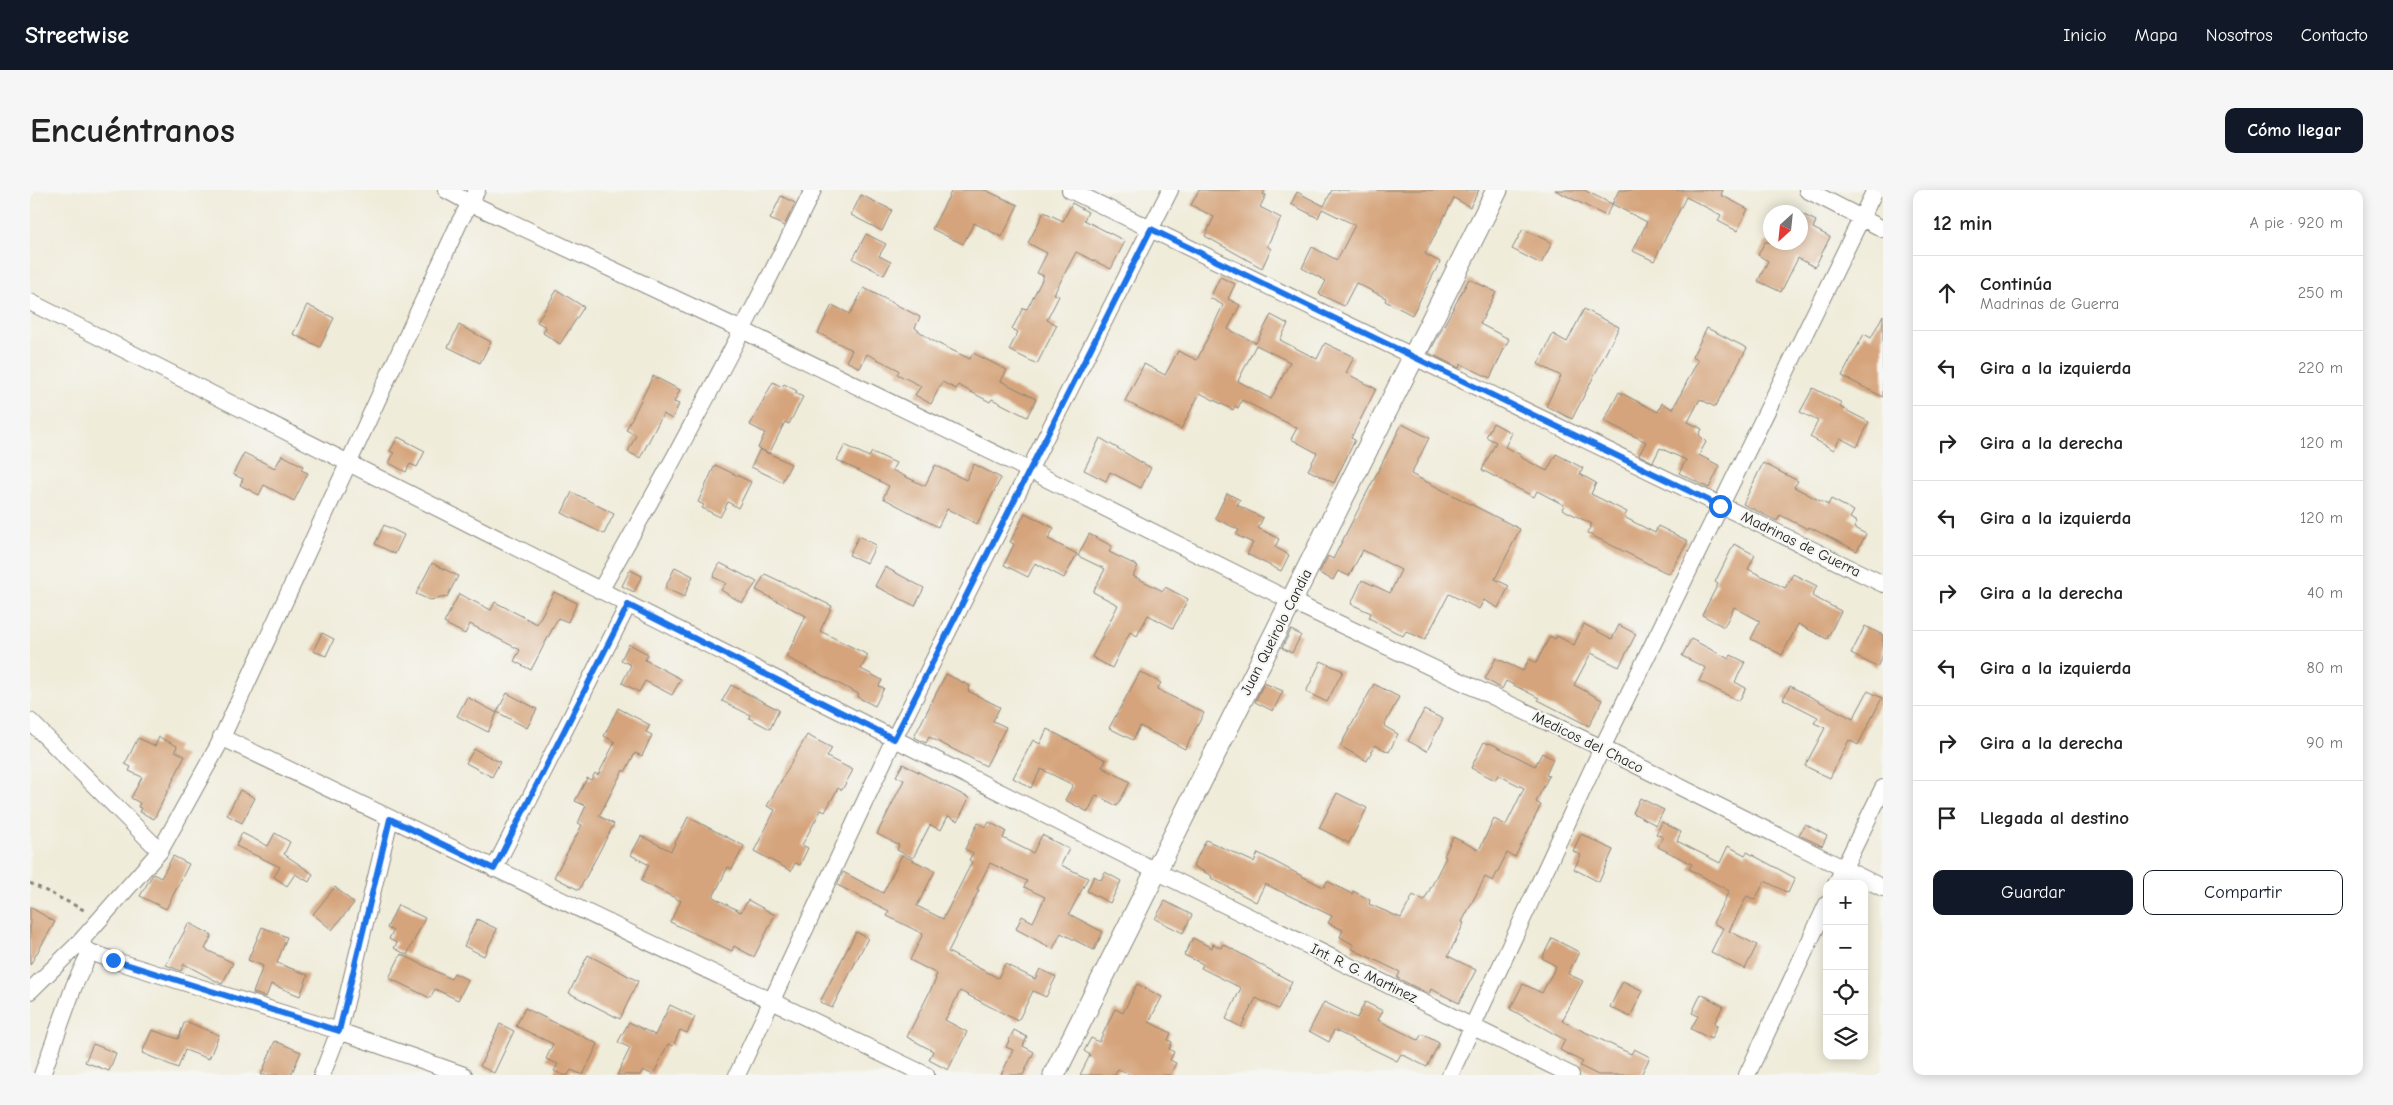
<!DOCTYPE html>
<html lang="es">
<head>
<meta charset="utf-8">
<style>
	body { margin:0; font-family:"Comic Neue",sans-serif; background:#f6f6f6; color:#222 }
	.controls { position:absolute; right:15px; bottom:15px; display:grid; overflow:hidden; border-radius:10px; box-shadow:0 2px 12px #0003 }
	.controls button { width:45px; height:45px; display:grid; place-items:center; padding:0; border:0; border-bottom:1px solid #e0e0e0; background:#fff; color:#222; font:25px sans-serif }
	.compass { position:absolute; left:1733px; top:15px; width:45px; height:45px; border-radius:50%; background:#fff; box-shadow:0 2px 12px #0003; rotate:207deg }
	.stop { position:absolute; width:15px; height:15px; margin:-11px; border:4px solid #1a73e8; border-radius:50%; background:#fff }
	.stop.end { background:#1a73e8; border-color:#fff; box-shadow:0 1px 5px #0008 }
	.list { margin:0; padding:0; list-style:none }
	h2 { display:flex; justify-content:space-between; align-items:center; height:65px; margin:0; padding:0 20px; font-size:21px }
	h2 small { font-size:16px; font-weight:400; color:#767676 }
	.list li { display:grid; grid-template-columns:32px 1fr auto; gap:15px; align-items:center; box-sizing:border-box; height:75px; padding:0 20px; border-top:1px solid #e0e0e0 }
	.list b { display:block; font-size:19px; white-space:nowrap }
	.list p { margin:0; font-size:16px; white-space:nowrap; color:#767676 }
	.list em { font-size:16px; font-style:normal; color:#767676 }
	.actions { display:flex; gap:10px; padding:15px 20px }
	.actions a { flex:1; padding:11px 0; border:1px solid #111827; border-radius:10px; text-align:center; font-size:18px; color:#111827 }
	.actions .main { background:#111827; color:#fff }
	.icon { flex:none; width:28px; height:28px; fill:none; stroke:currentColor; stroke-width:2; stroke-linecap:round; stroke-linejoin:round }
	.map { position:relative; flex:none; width:1853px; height:885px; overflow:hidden; border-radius:10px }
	header { display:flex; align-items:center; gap:30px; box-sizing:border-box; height:70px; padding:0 25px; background:#111827; color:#fff }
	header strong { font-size:24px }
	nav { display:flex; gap:28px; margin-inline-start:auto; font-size:18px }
	.intro { display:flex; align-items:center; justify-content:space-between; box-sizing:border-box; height:120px; padding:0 30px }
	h1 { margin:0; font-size:35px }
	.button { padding:12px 22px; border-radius:10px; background:#111827; color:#fff; font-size:18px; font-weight:700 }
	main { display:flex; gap:30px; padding:0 30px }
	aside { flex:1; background:#fff; border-radius:10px; box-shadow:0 2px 12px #0003 }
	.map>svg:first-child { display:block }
	.building { fill:#d5a47c; fill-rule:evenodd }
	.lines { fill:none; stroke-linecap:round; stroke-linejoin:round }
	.minor-casing { stroke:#86847b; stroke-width:18 }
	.tertiary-casing { stroke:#86847b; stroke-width:23 }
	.path { stroke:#86847b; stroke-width:3; stroke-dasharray:4 4; stroke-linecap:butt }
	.minor { stroke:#fff; stroke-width:16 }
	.tertiary { stroke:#fff; stroke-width:21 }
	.route { stroke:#1a73e8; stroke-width:6 }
	.labels { text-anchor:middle; stroke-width:4.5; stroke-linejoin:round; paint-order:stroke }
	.street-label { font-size:15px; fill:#1c1c1c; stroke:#f6f6f2 }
</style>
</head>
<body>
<header>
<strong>Streetwise</strong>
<nav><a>Inicio</a><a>Mapa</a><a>Nosotros</a><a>Contacto</a></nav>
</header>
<div class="intro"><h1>Encuéntranos</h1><a class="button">Cómo llegar</a></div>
<main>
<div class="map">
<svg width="1853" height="885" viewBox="0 0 1853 885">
	<rect width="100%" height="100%" fill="#f6f6f2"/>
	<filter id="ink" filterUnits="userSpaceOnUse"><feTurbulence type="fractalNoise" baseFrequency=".02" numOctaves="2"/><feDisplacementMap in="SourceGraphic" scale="10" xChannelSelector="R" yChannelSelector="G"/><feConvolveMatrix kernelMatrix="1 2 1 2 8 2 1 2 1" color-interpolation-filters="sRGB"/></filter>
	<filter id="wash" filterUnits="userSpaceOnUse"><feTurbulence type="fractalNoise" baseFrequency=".0096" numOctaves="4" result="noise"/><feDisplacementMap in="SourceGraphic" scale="20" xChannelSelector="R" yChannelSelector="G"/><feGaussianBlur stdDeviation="1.12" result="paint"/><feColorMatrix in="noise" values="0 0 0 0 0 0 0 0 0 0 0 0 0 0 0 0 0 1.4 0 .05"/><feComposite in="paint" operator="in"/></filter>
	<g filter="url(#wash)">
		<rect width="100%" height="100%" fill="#f0ecda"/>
		<g id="blocks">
			<path class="building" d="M922 0H955L988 15 972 47 944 33 933 54 902 39Z
				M1169 0H1235L1233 4 1236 5 1230 17 1251 28 1237 56 1241 59 1232 78 1175 46 1184 27 1161 15Z
				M1302 0H1449L1440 17 1424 8 1395 64 1410 72 1382 125 1355 111 1356 108 1326 93 1314 116 1289 104 1296 91 1272 78 1282 57 1307 70 1325 35 1292 19 1288 28 1261 14 1267 2 1294 16Z
				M1525 0H1554L1582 14 1576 26Z
				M1589 0H1693L1691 5 1718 19 1707 41 1688 31 1691 25 1656 7 1624 71 1603 61 1617 32 1582 14Z
				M831 5 862 20 852 41 821 25Z
				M751 6 765 13 754 36 740 29Z
				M1042 13 1058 22 1054 30 1095 51 1081 79 1046 62 1024 104 1029 106 1017 130 1027 135 1007 174 979 160 988 142 982 139 993 118 997 119 1014 86 1007 83 1017 63 998 53 1014 22 1033 31Z
				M1770 23 1786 31 1783 38 1800 47 1785 77 1768 68 1751 102 1728 91 1738 71 1728 65 1735 52H1770Z
				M1493 39 1522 53 1511 74 1482 59Z
				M836 44 856 54 849 66 861 72 854 85 823 69Z
				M1190 87 1205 94 1198 109 1210 115 1198 139 1226 153 1241 125 1258 134 1250 150 1287 169 1295 153 1324 167 1316 183 1346 199 1321 248 1325 250 1304 293 1278 280 1287 263 1261 249 1267 238 1212 210 1208 218 1205 216 1203 220 1170 203 1151 239 1095 211 1114 174 1135 185 1148 161 1167 170 1193 115 1180 108ZM1226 155 1260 172 1241 209 1208 191Z
				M1439 89 1466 102 1450 134 1479 149 1460 188 1431 174 1429 178 1399 163Z
				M834 98 890 127 885 138 901 150 940 169 943 163 977 180 971 191 1006 209 997 227 962 209 960 212 928 195 926 199 912 192 901 214 885 205 891 196 867 184 869 181 867 179 837 164 830 178 816 171 822 160 788 143 802 115 820 124Z
				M527 100 554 117 530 154 513 143 516 137 507 132Z
				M277 115 304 128 290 157 263 144Z
				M1554 119 1589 137 1542 229 1516 216 1531 186 1508 174 1523 144 1537 152Z
				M1853 125V207L1812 186 1834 144 1841 148Z
				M429 135 461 152 450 173 418 157Z
				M1677 138 1717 158 1685 217 1670 209 1658 232 1672 239 1669 245 1676 252 1669 265 1690 276 1679 298 1649 283 1656 270 1630 258 1623 272 1609 265 1616 252 1574 231 1589 202 1628 222 1632 213 1643 219 1668 170 1662 167Z
				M623 186 650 200 644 212 649 214 642 229 633 224 610 268 598 262 606 245 596 240Z
				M743 192 752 197 754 194 767 201 765 203 773 207 759 234 755 232 739 264 728 258 735 243 720 235Z
				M1783 198 1812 213 1810 217 1839 232 1827 257 1810 248 1804 260 1780 247 1788 231 1770 222Z
				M1463 233 1482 243 1475 257 1491 265 1490 267 1517 281 1526 264 1553 278 1550 284 1566 293 1561 304 1597 322 1594 327 1625 343 1628 336 1658 351 1639 384 1557 343 1562 334 1532 319 1534 315 1507 301 1504 307 1452 280 1466 252 1456 247Z
				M1372 234 1399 248 1381 284 1490 339 1465 389 1479 396 1468 418 1454 410 1449 419 1419 404 1395 450 1376 441 1373 446 1339 428 1341 423 1321 414 1332 390 1360 403 1371 380 1333 360 1319 386 1308 381 1303 390 1289 383 1298 366 1303 369Z
				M368 247 395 261 387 277 380 274 376 282 359 273 364 263 360 261Z
				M1070 248 1121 278 1111 298 1080 282 1076 291 1054 280Z
				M815 255 839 267 842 262 866 273 862 280 895 296 905 275 936 290 944 274 971 288 947 334 917 319 908 337 853 308 859 296 807 270Z
				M730 259 761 274 752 292 721 277Z
				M214 263 245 278 252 265 273 276 271 280 278 283 264 311 234 295 229 305 210 295 213 289 203 284Z
				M1733 273 1768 291 1764 297 1798 315 1801 309 1824 321 1820 328 1827 332 1824 338 1836 344 1827 361 1779 337 1778 339 1750 325 1747 331 1713 314Z
				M685 275 721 292 708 318 698 312 690 327 672 318 674 315 668 312Z
				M542 302 584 324 574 344 532 323Z
				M1197 303 1210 310 1207 315 1233 328 1228 338 1249 349 1245 357 1259 365 1251 381 1217 364 1223 353 1206 345 1209 340 1185 328Z
				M995 323 1024 338 1018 349 1047 364 1034 388 1005 373 998 387 974 375 984 354 980 352Z
				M354 335 374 345 365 364 345 354Z
				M1059 344 1082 356 1079 362 1108 376 1103 386 1133 401 1135 397 1158 409 1143 438 1118 425 1107 446 1100 442 1082 478 1062 467 1088 415 1063 402 1075 379 1048 366Z
				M829 346 846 355 837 373 819 365Z
				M1704 354 1725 365 1718 379 1755 398 1763 384 1787 396 1782 406 1811 421 1797 449 1768 434 1752 465 1721 449 1730 431 1704 417 1694 437 1672 425 1688 394 1685 392Z
				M402 373 428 386 417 407 400 410 386 404Z
				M690 373 727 392 712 413 691 400 696 393 683 387Z
				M645 377 663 386 654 407 635 398Z
				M855 377 894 398 885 416 845 396Z
				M600 380 612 386 604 402 592 396Z
				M735 384 802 416 790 441 838 465 831 479 852 490 849 496 854 498 845 516 827 507 829 504 756 467 776 426 726 400Z
				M524 402 547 413 538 432 528 428 501 480 484 471 490 460 440 434 435 444 414 433 429 404 461 420 465 412 507 434Z
				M1554 434 1582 449 1589 435 1606 444 1589 477 1561 463 1544 495 1572 510 1559 536 1508 510 1509 508 1476 491 1472 499 1455 489 1466 468 1493 481 1499 469 1506 473 1520 446 1525 449 1527 446 1544 455Z
				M1835 436 1853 445V465L1847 477 1821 464Z
				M1261 440 1271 445 1262 463 1252 458Z
				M292 443 304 449 296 466 283 461Z
				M1661 449 1699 469 1701 465 1715 472 1705 492 1716 498 1709 511 1669 491 1676 478 1652 466Z
				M599 454 618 464 615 470 651 489 642 505 615 491 609 502 592 493 601 475 591 470Z
				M1291 471 1313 481 1297 512 1276 502Z
				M1110 482 1131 493 1127 499 1174 523 1155 559 1110 536 1103 550 1079 538Z
				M916 484 940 496 938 501 970 517 963 531 976 537 956 576 899 547 896 553 884 547Z
				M1234 493 1253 501 1243 521 1225 512Z
				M1344 494 1369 507 1354 536 1368 544 1359 562 1345 555 1337 571 1310 556Z
				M701 495 749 520 740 539 719 528 720 525 692 511Z
				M1760 496 1823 529 1838 501 1852 508 1828 555 1819 550 1800 588 1775 576 1795 538 1784 533 1788 527 1753 509Z
				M477 503 507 519 497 538 467 522Z
				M437 507 467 523 458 542 427 526Z
				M588 518 620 535 616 542 622 545 612 566 605 563 595 582 593 580 569 626 584 634 549 700 524 687 552 635 548 633 556 616 545 611 557 588 561 590 565 583 568 585 585 552 574 546Z
				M1394 520 1413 529 1397 561 1378 551Z
				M1017 539 1076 570 1072 577 1100 592 1087 616 1066 605 1058 622 1035 610 1043 595 1011 579 1001 598 983 588 1003 550 1010 554Z
				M777 545 802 558 797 567 823 580 812 600 808 598 795 622 791 620 772 655 778 658 770 675 765 673 761 681 724 661 745 620 737 616Z
				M129 547 147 556 145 561 155 566 124 629 110 622 112 618 108 617 110 613 101 608 112 587 99 581 101 577 95 574 108 548 125 556Z
				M1454 552 1459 554 1460 553 1505 576 1512 563 1523 569 1516 585 1519 586 1506 612 1511 615 1485 667 1477 663 1463 691 1455 687 1432 732 1434 733 1418 766 1446 780 1429 813 1401 799 1399 804 1367 788 1370 782 1322 759 1324 755 1310 747 1313 740 1298 733 1302 726 1235 694 1226 712 1181 688 1182 686 1163 676 1176 650 1224 672 1228 663 1291 696 1294 697 1297 691 1322 704 1323 701 1340 710 1339 714 1371 728 1383 705 1394 711 1416 667 1414 666 1423 647 1449 660 1464 629 1476 635 1494 598 1468 585 1465 590 1441 578Z
				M444 559 470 572 462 587 436 573Z
				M873 574 939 608 928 631 918 626 911 640 900 635 883 668 867 660 869 655 847 644 874 590 866 586Z
				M210 600 225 608 212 633 197 625Z
				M1307 603 1337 618 1319 653 1289 638Z
				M1610 608 1634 620 1626 635 1603 623Z
				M658 627 714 656 702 679 698 677 683 707 711 722 718 710 745 725 724 767 704 756 702 761 640 732 651 711 611 691 619 675 601 665 611 646 641 661Z
				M959 632 976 641 973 648 1003 663 1012 645 1039 659 1031 675 1058 688 1039 724 1073 742 1064 760 1031 743 1023 759 986 739 992 726 1003 732 1015 707 994 697 997 691 960 673 947 699 949 700 918 762 968 788 975 774 1005 789 1010 779 1026 787 1016 807 1003 801 988 831 930 801 915 830 937 842 918 880 899 870 903 861 877 847 906 789 905 788 907 784 880 770 893 744 857 726 859 721 807 695 813 682 853 703 872 665 905 681 887 716 913 729 942 672 939 670 943 663 935 659 948 633 956 637Z
				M1632 632 1651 642 1647 651 1690 673 1698 656 1715 665 1717 662 1765 688 1758 703 1735 691 1725 710 1717 706 1699 741 1727 755 1715 779 1681 762 1693 738 1683 733 1699 701 1659 679 1662 674 1628 657 1633 647 1626 644Z
				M1775 634 1797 646 1792 656 1769 645Z
				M212 643 238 656 245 643 260 652 254 664 283 684 279 692 265 684 257 696 244 687 250 677 206 656Z
				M1551 644 1583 660 1569 692 1544 679 1551 665 1543 661Z
				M143 666 159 674 136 719 110 706 123 684 131 688Z
				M1075 682 1091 691 1080 713 1057 701 1064 686 1071 690Z
				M305 697 324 713 302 740 283 724Z
				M1135 711 1162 725 1153 743 1125 729Z
				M368 715 395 728 377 765 364 758 367 753 359 749 363 741 357 738Z
				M0 717 25 732 0 775Z
				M447 729 467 739 454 766 434 756Z
				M159 733 182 745 175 759 203 773 192 794 154 774 151 781 136 775Z
				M232 737 257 747 247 773 278 785 270 806 241 794 236 807 223 803 233 776 218 770Z
				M826 742 838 748 802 818 790 812Z
				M1163 748 1182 758 1183 754 1191 758 1193 754 1262 792 1248 819 1226 808 1211 837 1196 829 1211 798 1171 778 1173 774 1154 765Z
				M1522 748 1549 762 1538 784 1553 791 1532 831 1601 864 1604 859 1620 867 1611 885H1568L1550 876 1553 872 1530 860 1535 850 1480 819 1493 794 1512 803 1526 776 1512 768Z
				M371 764 421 789 424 783 438 790 428 810 405 799 400 808 359 788Z
				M558 765 608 791 590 829 539 803Z
				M1593 791 1613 801 1600 827 1580 817Z
				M1107 794 1132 807 1119 832 1141 843 1138 850 1142 852 1139 859 1144 862 1140 870 1146 873 1140 885H1100L1088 879 1085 885H1050L1060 865 1054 861 1061 848 1069 852 1085 819 1093 823Z
				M1671 804 1693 816 1684 834 1687 836 1681 849 1661 839 1668 826 1662 823Z
				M1294 812 1327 828 1335 812 1353 821 1348 830 1388 850 1392 844 1409 853 1397 877 1371 864 1367 871 1304 840 1299 852 1279 841Z
				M640 815 665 827 657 843 650 840 643 856 638 854 623 885 613 880 610 885H587L600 858 588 852 599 832 625 845Z
				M495 818 568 854 553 885 541 880 538 885H533L524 881 528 874 516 869 523 854 486 836Z
				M155 831 189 845 179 869 155 860 148 878 112 863 122 840 148 849Z
				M470 834 484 841 464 883 450 876Z
				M984 840 997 847 993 856 1004 862 993 885H971L983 860 976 857Z
				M245 851 271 862 261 885H231Z
				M63 854 86 863 79 881 55 872Z"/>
		</g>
	</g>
	<g filter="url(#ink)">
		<use href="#blocks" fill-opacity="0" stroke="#86847b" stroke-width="1"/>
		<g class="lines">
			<g class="minor-casing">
				<path id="minor" d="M447 0 440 13 712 140 999 280 1261 411 1572 558 1853 698
					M1040 0 1853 394
					M1777 0 1853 39
					M0 112 1126 681 1541 885
					M570 401C645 269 716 136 783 0
					M0 531 130 661
					M191 547 896 885
					M464 679 598 415
					M1806 694 1853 598
					M49 753 60 762 83 770 309 841 434 885
					M0 801 49 753 130 661 188 556 429 33 440 13 416 0
					M12 885 44 796 60 762
					M292 885 309 841 360 629
					M707 885 864 549 1140 0
					M1420 885 1572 558 1845 0
					M1717 885 1797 714"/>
			</g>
			<g class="tertiary-casing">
				<path id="tertiary" d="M1024 885 1467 0"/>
			</g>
			<path class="path" d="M0 693 54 720"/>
			<use href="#minor" class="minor"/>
			<use href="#tertiary" class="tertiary"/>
		</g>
	</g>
	<g class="lines" filter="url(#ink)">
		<path class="route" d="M83 770 309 841 360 629 464 679 598 415 864 549 1121 39 1690 316"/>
	</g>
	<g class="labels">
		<g class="street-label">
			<text transform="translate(1771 354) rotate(26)" y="5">Madrinas de Guerra</text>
			<text transform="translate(1246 442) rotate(-63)" y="5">Juan Queirolo Candia</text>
			<text transform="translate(1558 552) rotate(26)" y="5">Medicos del Chaco</text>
			<text transform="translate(1334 783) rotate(26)" y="5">Int. R. G. Martinez</text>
		</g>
	</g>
</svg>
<div class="controls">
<button>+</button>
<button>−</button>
<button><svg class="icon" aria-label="locate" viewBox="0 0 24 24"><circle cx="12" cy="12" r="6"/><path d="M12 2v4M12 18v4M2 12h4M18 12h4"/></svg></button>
<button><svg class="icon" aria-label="layers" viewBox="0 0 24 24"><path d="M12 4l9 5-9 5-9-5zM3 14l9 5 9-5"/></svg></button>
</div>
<svg class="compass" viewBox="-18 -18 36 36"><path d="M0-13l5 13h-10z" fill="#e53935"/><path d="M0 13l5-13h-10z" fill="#767676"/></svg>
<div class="stop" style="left:1690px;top:316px"></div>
<div class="stop end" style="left:83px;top:770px"></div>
</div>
<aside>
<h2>12 min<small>A pie · 920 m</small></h2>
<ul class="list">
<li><svg class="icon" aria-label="ahead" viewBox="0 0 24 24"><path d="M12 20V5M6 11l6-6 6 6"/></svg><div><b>Continúa</b><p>Madrinas de Guerra</p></div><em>250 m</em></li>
<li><svg class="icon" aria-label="left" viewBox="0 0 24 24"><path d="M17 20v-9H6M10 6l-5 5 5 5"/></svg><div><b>Gira a la izquierda</b></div><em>220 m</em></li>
<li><svg class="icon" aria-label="right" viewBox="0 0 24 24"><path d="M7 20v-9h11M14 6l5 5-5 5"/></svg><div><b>Gira a la derecha</b></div><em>120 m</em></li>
<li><svg class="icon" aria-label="left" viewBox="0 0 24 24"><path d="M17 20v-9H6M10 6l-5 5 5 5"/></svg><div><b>Gira a la izquierda</b></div><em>120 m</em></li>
<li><svg class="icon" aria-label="right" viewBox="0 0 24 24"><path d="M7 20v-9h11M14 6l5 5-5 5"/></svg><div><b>Gira a la derecha</b></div><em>40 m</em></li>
<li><svg class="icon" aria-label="left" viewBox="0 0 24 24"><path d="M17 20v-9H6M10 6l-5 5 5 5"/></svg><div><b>Gira a la izquierda</b></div><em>80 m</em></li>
<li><svg class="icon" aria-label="right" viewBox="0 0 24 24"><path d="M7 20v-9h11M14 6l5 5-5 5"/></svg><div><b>Gira a la derecha</b></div><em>90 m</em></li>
<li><svg class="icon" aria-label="arrive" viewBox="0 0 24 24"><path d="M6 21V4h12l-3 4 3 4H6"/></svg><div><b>Llegada al destino</b></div></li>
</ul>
<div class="actions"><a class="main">Guardar</a><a>Compartir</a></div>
</aside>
</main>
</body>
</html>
